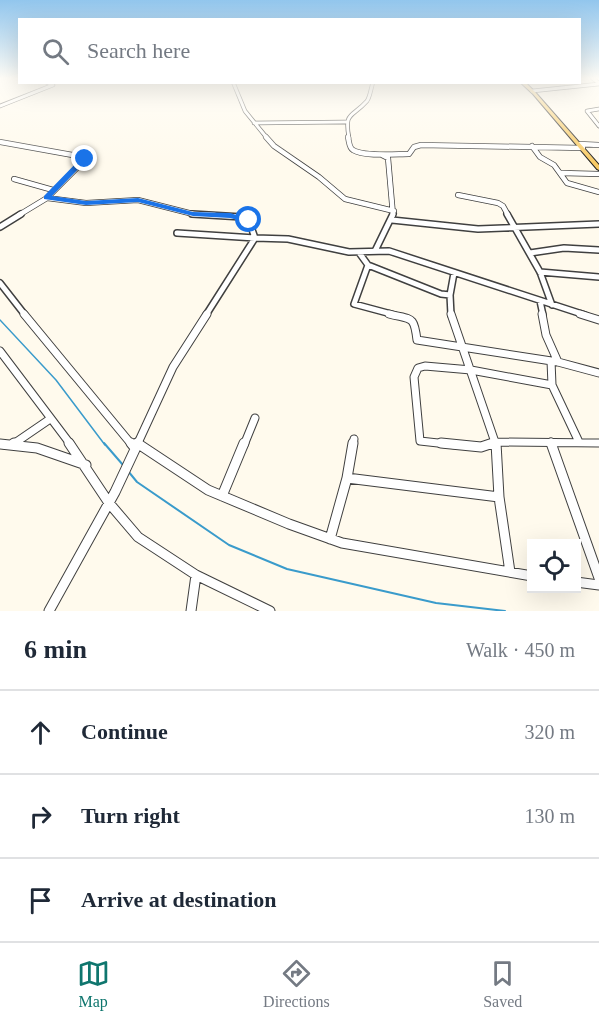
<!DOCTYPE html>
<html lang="en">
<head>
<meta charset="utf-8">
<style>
	body { margin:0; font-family:Georgia,serif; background:#f2f2f3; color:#1f2937 }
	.controls { position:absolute; right:18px; bottom:18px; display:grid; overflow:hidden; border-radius:0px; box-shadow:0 6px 24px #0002 }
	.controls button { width:54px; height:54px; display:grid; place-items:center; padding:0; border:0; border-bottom:2px solid #e0e1e3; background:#fff; color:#1f2937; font:30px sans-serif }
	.stop { position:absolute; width:18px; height:18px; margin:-14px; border:4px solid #1a73e8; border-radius:50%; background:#fff }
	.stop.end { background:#1a73e8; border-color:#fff; box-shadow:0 2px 6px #0008 }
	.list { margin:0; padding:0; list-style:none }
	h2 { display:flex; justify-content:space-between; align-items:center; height:78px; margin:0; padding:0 24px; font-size:26px }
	h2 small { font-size:20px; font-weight:400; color:#747a83 }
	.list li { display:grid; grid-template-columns:39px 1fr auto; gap:18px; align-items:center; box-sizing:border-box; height:84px; padding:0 24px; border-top:2px solid #e0e1e3 }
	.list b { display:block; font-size:22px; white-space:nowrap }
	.list em { font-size:20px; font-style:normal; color:#747a83 }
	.icon { flex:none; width:33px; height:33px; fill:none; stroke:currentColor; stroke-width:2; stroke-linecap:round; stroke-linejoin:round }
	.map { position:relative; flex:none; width:599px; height:611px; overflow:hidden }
	.search { position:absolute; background:#fff; box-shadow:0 6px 24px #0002; left:18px; right:18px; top:18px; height:66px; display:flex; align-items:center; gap:15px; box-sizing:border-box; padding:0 21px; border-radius:0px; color:#747a83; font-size:22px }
	.sheet { height:330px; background:#fff }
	nav { display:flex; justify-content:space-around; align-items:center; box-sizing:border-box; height:84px; border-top:2px solid #e0e1e3; background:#fff; font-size:16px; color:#747a83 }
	nav a { display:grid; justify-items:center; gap:3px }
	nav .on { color:#0f766e }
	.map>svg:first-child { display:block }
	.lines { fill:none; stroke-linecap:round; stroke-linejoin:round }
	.stream-far1 { stroke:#3a9bcb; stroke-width:1.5 }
	.stream { stroke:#3a9bcb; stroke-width:2 }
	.minor-far4-casing { stroke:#404040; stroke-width:4.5 }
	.minor-far3-casing { stroke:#404040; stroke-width:6 }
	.minor-far2-casing { stroke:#404040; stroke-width:8 }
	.minor-far1-casing { stroke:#404040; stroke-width:9 }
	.minor-casing { stroke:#404040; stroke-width:11 }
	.major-casing { stroke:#1e1e1e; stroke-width:2 }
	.minor-far4 { stroke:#fff; stroke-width:3 }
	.minor-far3 { stroke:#fff; stroke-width:4.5 }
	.minor-far2 { stroke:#fff; stroke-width:5 }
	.minor-far1 { stroke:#fff; stroke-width:7 }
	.minor { stroke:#fff; stroke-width:9 }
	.major { fill:#f7ca65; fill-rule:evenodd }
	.route { fill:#1a73e8 }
</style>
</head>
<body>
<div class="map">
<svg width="599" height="611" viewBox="0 0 599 611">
	<rect width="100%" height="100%" fill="#fffaed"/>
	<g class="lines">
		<path class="stream-far1" d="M0 320 56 380 105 445"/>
		<path class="stream" d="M104 443 123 465
			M128 471 137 482 229 545 287 569 436 603 505 611"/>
		<g class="minor-far4-casing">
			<path id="minor-far4" d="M592 78 599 83
				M233 82 245 111 267 138
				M532 91 599 84
				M0 106 53 85 46 82
				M599 109 587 111 599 126
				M254 123 346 122
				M349 138C344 111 352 118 367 101 370 97 371 88 373 82"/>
		</g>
		<g class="minor-far3-casing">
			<path id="minor-far3" d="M266 137 274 146 319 177 345 199 394 211
				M348 137C349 141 349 148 353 150 364 157 396 154 409 154L414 147 421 145 583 148
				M0 142 78 156 85 160 47 198 19 215
				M580 144 599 145
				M532 146 540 157 554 165 567 183 599 192
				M382 155 388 158 393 215
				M561 173 599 174
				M14 179 53 190
				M458 195 498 203 503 206 508 215
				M47 198 86 203 138 200 193 214 215 215"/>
		</g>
		<g class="minor-far2-casing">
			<path id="minor-far2" d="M507 214 540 272 552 305
				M392 220 478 229 599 224
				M0 227 21 214
				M177 233 255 238 249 221 242 217 192 214
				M375 251 393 214
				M530 253 564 248 599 250
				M360 254 368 265 354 304 395 315
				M368 265 441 294 450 295
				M540 272 599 277
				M0 283 25 315
				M540 301 543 315
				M206 315 255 238 288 239 349 252 389 251 585 315
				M451 315 450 295 454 273"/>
		</g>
		<g class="minor-far1-casing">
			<path id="minor-far1" d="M24 314 132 445
				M389 314C412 320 414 315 417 340L558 362 599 373
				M451 314 496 445
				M542 314 546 335 558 362
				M580 314 599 320
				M0 351 71 445
				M551 361 552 385
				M551 442 552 445
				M137 443 139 445
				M0 444 5 445
				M12 445 50 419
				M137 445 173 367 207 314
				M244 445 255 418
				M353 445 354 439
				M456 445 420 441 414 377 418 368 425 366 471 370 552 385 579 442
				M488 445 496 442 599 443"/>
		</g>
		<g class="minor-casing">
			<path id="minor" d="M69 443 109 503 138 537 196 575 270 611
				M131 443 135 448
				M137 443 208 490 289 524 342 543 532 576
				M441 443 481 447 493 443
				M496 443 499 497 510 572
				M551 443 599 578
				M0 444 37 448 86 465
				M11 445 14 443
				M347 478 499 497
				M222 496 244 443
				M330 539 347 478 353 443
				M576 582 599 585
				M49 611 115 492 138 443
				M191 611 196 575"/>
		</g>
		<g class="major-casing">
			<path id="major" d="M525 82 535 92 599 165V170L597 169 533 94 520 82Z"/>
		</g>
		<use href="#minor-far4" class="minor-far4"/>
		<use href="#minor-far3" class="minor-far3"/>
		<use href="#minor-far2" class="minor-far2"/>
		<use href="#minor-far1" class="minor-far1"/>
		<use href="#minor" class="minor"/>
		<use href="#major" class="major"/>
	</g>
	<linearGradient id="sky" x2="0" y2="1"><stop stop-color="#92c6ed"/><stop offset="0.48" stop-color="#fffdf7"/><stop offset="1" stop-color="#fffdf7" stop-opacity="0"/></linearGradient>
	<rect width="599" height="163" fill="url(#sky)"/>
	<path class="route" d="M82 157 88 159 52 196 86 201 138 198 193 212 230 213 252 220 249 223 230 218 193 216 138 202 86 205 44 199V196Z"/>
</svg>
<div class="controls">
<button><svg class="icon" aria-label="locate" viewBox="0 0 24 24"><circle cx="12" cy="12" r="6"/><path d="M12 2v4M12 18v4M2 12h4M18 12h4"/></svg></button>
</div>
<div class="stop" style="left:249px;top:220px"></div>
<div class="stop end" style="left:85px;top:159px"></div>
<div class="search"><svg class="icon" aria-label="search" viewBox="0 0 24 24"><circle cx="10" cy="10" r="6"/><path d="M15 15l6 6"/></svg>Search here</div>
</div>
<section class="sheet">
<h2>6 min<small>Walk · 450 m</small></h2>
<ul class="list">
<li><svg class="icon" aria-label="ahead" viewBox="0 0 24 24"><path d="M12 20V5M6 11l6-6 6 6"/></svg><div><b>Continue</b></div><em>320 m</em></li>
<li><svg class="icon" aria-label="right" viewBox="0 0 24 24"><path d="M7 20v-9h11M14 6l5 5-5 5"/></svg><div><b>Turn right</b></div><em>130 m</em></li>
<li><svg class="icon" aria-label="arrive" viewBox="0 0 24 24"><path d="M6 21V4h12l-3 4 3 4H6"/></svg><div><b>Arrive at destination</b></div></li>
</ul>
</section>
<nav>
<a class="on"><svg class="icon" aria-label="map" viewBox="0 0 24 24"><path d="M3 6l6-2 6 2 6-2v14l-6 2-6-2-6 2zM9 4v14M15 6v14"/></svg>Map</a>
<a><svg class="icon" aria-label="directions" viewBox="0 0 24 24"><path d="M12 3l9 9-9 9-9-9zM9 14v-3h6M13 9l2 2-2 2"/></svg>Directions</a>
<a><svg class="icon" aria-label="saved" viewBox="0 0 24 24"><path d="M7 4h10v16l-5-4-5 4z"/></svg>Saved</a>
</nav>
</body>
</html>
